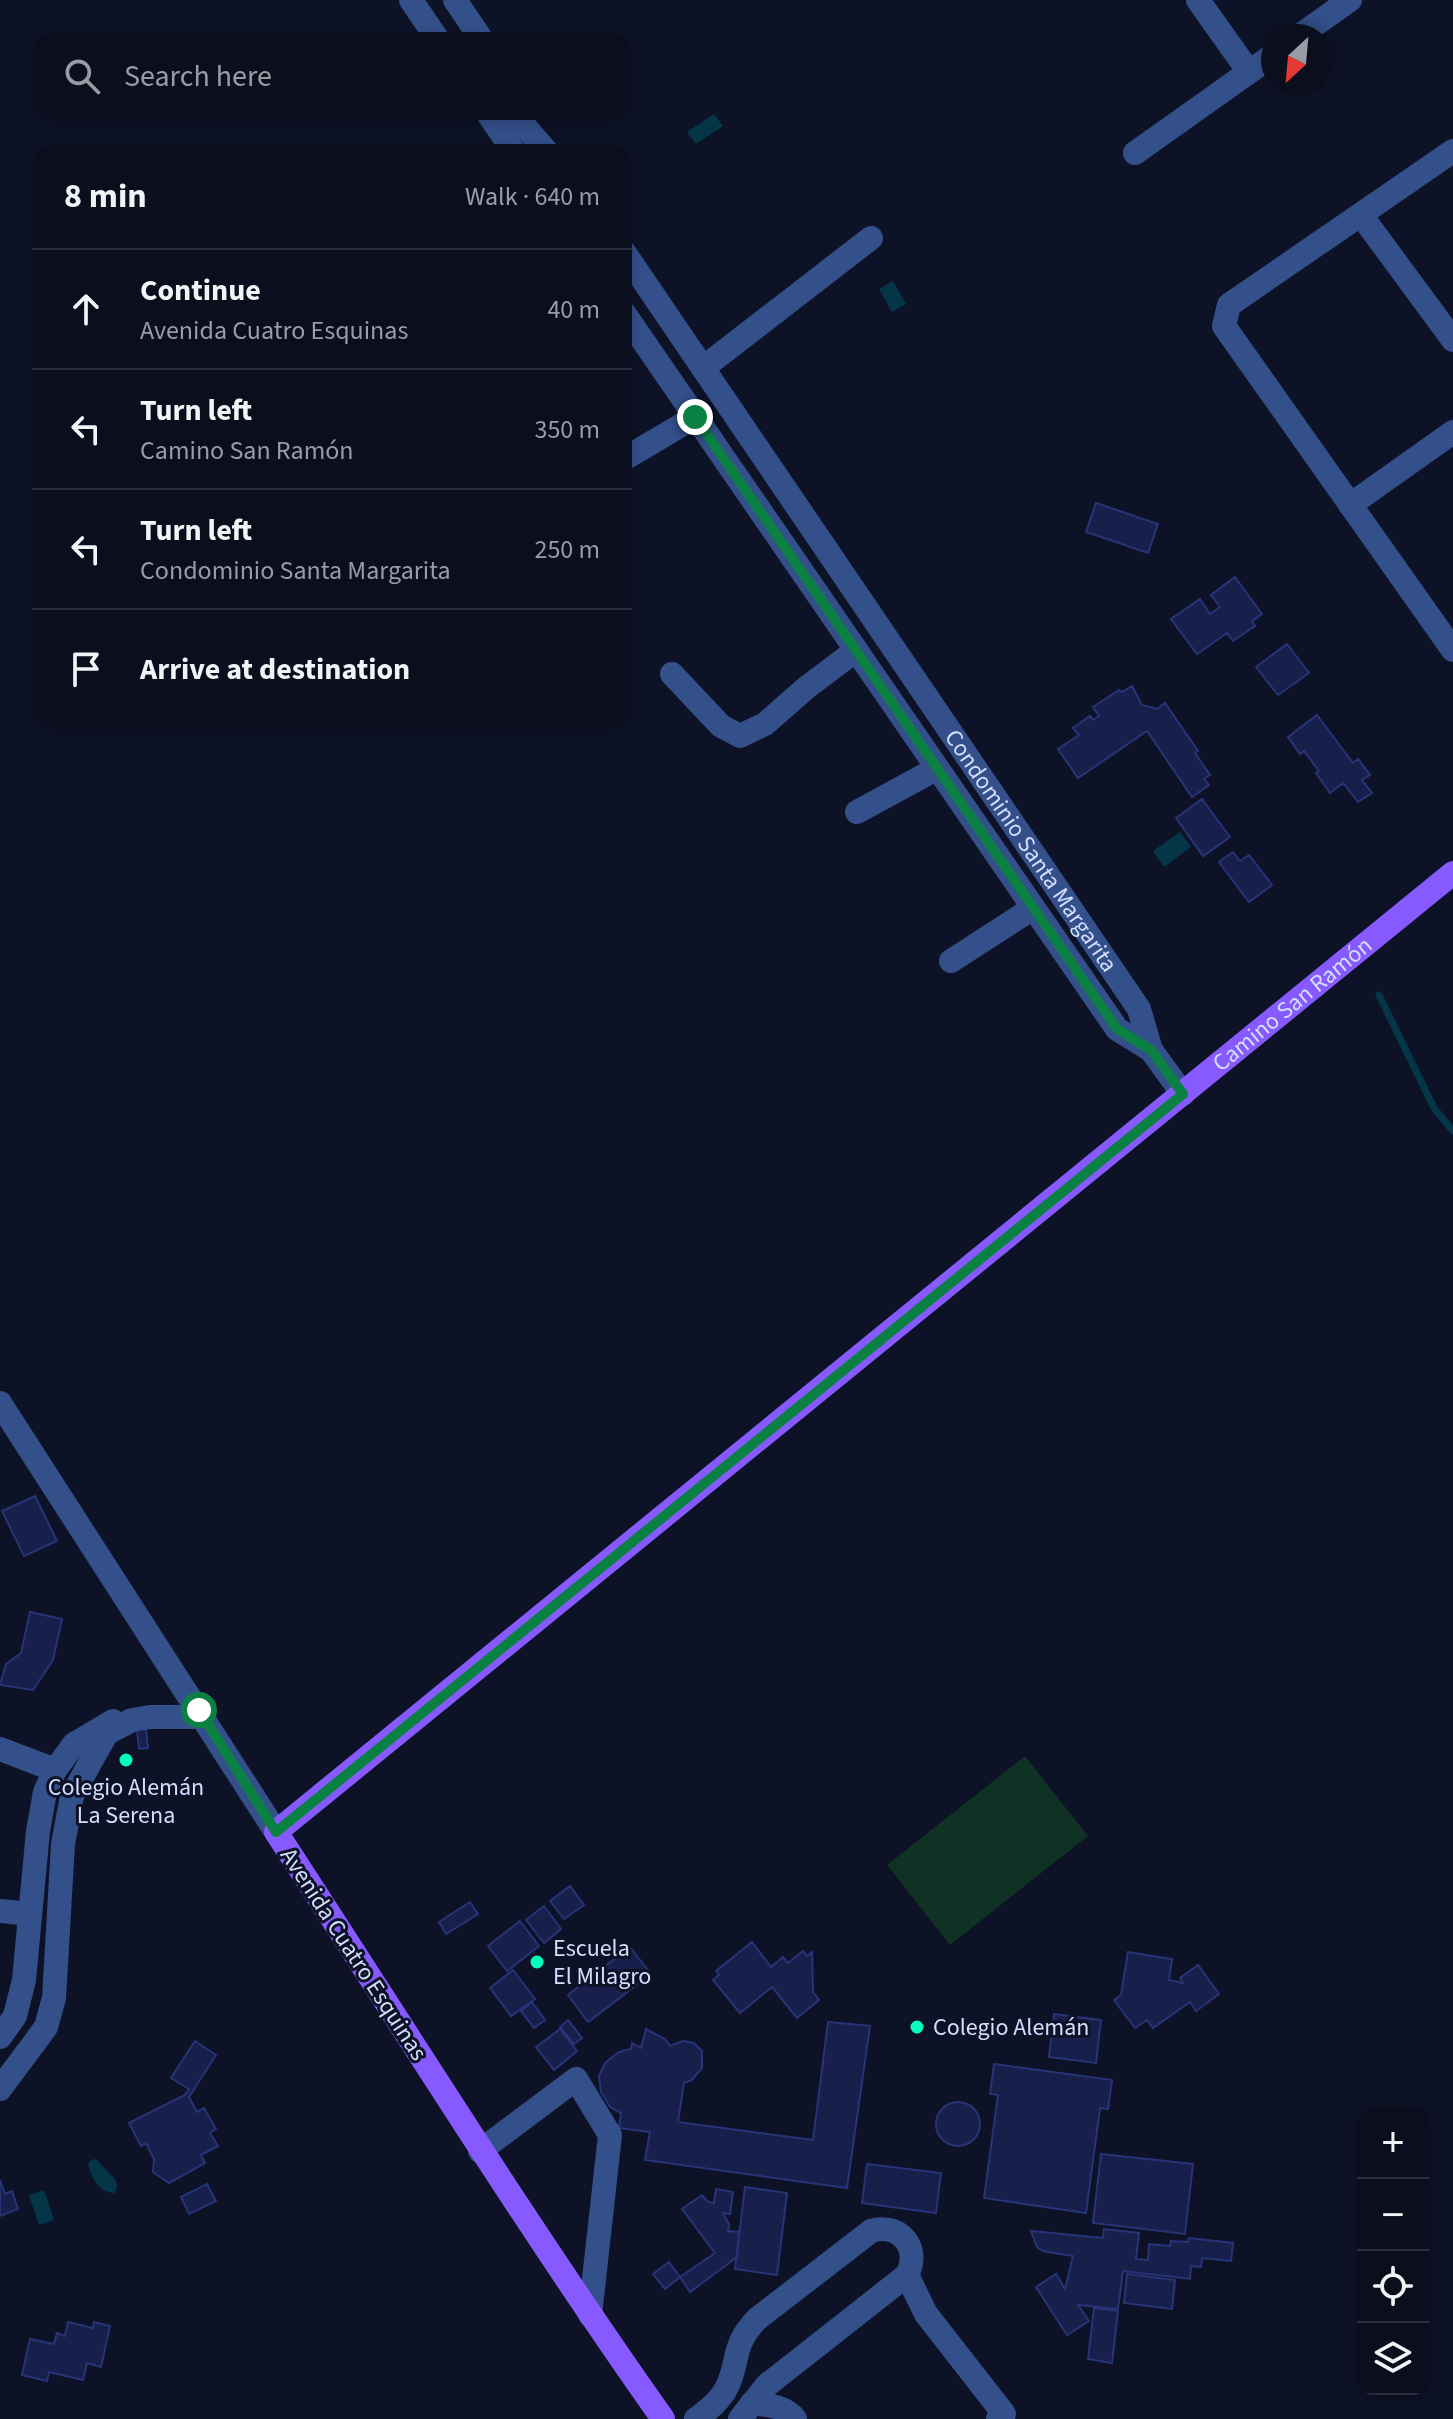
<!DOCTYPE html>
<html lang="en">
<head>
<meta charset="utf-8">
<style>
	body { margin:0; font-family:"Source Sans 3",sans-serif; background:#181c2a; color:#f1f3f6 }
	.controls { position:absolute; right:24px; bottom:24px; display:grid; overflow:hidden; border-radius:16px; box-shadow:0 4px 12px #0003 }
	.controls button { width:72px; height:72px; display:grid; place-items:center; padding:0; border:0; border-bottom:2px solid #2a2e3b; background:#0a0e1d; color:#f1f3f6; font:40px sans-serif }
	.compass { position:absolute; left:1261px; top:24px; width:72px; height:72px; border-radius:50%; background:#0a0e1d; box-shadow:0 4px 12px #0003; rotate:206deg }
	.stop { position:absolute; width:24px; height:24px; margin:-18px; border:6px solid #0b8043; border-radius:50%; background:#fff }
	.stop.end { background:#0b8043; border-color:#fff; box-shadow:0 2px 8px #0008 }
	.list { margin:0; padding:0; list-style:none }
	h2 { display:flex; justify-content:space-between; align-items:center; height:104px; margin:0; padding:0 32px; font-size:34px }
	h2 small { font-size:26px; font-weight:400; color:#999ca4 }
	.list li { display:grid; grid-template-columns:52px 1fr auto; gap:24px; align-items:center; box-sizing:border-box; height:120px; padding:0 32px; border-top:2px solid #2a2e3b }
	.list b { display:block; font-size:30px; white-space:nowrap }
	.list p { margin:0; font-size:26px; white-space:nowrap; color:#999ca4 }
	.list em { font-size:26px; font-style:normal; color:#999ca4 }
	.icon { flex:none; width:44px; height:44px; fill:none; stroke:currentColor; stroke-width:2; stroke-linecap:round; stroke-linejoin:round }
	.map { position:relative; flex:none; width:1453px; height:2419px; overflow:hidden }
	.search { position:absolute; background:#0a0e1d; box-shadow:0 4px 12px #0003; left:32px; top:32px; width:600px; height:88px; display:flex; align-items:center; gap:20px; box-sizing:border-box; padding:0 28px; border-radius:24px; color:#999ca4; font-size:30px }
	.panel { position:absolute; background:#0a0e1d; box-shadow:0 4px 12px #0003; left:32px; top:144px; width:600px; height:584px; border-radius:24px }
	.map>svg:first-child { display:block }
	.green { fill:#0f3224 }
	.water { fill:#053648 }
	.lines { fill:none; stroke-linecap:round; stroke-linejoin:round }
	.stream { stroke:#053648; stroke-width:7 }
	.building { fill:#171f4a; stroke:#273478; stroke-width:2 }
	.minor { stroke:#34508a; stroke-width:24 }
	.major { stroke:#865aff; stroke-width:24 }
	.route { stroke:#0b8043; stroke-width:10 }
	.poi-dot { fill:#00febc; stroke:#0d1227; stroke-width:3 }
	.labels { text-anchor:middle; stroke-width:6; stroke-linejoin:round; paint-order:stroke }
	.street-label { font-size:24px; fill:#d3deff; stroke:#0d1227 }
	.poi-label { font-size:24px; fill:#d3deff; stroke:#0d1227; text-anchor:start }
</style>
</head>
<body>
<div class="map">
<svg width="1453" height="2419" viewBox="0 0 1453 2419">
	<rect width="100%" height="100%" fill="#0d1227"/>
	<path class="green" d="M1025 1756 1088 1836 950 1945 887 1865Z"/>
	<path class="water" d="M714 114 723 126 696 144 687 132Z
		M893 281 906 304 892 312 879 289Z
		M1180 832 1191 847 1164 867 1153 851Z
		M96 2159 115 2179 117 2187 115 2193C99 2193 92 2178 88 2165L91 2160Z
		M44 2190 54 2220 39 2225 29 2195Z"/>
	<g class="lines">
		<path class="stream" d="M1379 995 1434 1108 1453 1131"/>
	</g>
	<path class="building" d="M1096 503 1158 524 1148 553 1086 532Z
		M1235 577 1262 614 1252 621 1255 626 1233 641 1227 633 1197 654 1171 619 1200 599 1210 614 1220 607 1211 595Z
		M1287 644 1309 673 1278 695 1256 667Z
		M1132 686 1142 705 1157 709 1165 703 1198 751 1195 753 1210 775 1204 779 1209 785 1192 797 1147 731 1078 778 1058 749 1079 735 1073 728 1090 716 1093 720 1099 716 1093 707 1119 690 1122 692Z
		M1317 715 1353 763 1358 759 1370 775 1362 780 1372 793 1358 802 1343 783 1330 793 1316 773 1319 771 1304 751 1300 754 1288 737Z
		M1202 799 1230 837 1203 856 1176 818Z
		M1233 852 1240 861 1249 855 1272 885 1249 902 1219 862Z
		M35 1496 57 1541 24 1556 2 1511Z
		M30 1612 62 1619 53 1660 33 1690 0 1685 6 1664 21 1653Z
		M146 1728 148 1748 139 1749 137 1730Z
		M570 1886 584 1905 564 1919 550 1901Z
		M470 1902 478 1914 446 1934 439 1922Z
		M544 1906 561 1929 544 1943 526 1920Z
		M520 1921 539 1946 507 1971 488 1946Z
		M752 1942 771 1967 783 1957 788 1963 803 1951 807 1956 812 1952 813 1992 819 2000 797 2018 772 1987 740 2013 713 1980 719 1975 716 1971Z
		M630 1947 651 1974 588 2022 568 1995Z
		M1128 1952 1172 1959 1169 1980 1183 1983 1180 1978 1198 1965 1219 1994 1196 2011 1190 2002 1153 2028 1147 2020 1135 2028 1114 2000 1121 1995Z
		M513 1970 535 1999 511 2016 490 1988Z
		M532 2002 545 2020 534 2028 521 2011Z
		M1054 2014 1101 2020 1096 2063 1049 2057Z
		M568 2020 582 2038 574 2044 560 2027Z
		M828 2022 870 2026 847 2188 645 2160 650 2132 619 2128 621 2113 610 2107 601 2092 599 2076 605 2063 619 2052 631 2049 632 2043 641 2048 646 2029 665 2039 670 2046 683 2041 694 2043 702 2051V2068L692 2080 684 2083 678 2122 813 2140Z
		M560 2029 577 2051 554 2070 536 2047Z
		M195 2041 216 2055 189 2097 197 2112 204 2108 216 2129 210 2133 218 2146 201 2155 205 2163 169 2183 153 2172 154 2159 146 2143 141 2146 129 2123 185 2095 189 2089 171 2078Z
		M994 2064 1112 2080 1108 2109 1100 2108 1086 2213 984 2198 998 2095 990 2094Z
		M936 2124a22 22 0 1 1 44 0a22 22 0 1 1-44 0Z
		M1101 2154 1193 2164 1185 2234 1093 2223Z
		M867 2164 941 2173 936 2213 862 2203Z
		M0 2180 5 2194 12 2191 18 2209 0 2216Z
		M207 2184 216 2201 189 2214 181 2197Z
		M745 2187 787 2193 777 2275 735 2269Z
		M716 2189 733 2192 730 2214 723 2213 729 2224 728 2231 739 2232 737 2257 690 2292 680 2277 715 2253 682 2209 702 2195 708 2202 714 2203Z
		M1104 2229 1139 2233 1136 2259 1148 2260 1149 2244 1170 2246 1171 2241 1188 2242 1189 2238 1233 2243 1231 2261 1202 2258 1201 2267 1191 2266 1190 2279 1123 2271 1118 2309 1078 2305 1089 2321 1067 2335 1036 2287 1056 2274 1065 2289 1073 2256 1043 2251 1037 2247 1031 2231 1103 2238Z
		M669 2262 680 2277 665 2289 653 2274Z
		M1127 2274 1175 2280 1172 2309 1124 2303Z
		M1094 2308 1118 2311 1112 2363 1088 2359Z
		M68 2322 93 2328 94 2322 110 2326 101 2367 87 2363 83 2380 49 2372 47 2381 22 2375 30 2339 54 2344 57 2333 65 2336Z"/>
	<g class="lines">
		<g class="minor">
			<path d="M411 0 438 40"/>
			<path d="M455 0 482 40"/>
			<path d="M1198 0 1249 72"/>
			<path d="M1299 36 1350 0"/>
			<path d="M487 112 514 152"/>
			<path d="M512 112 547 152"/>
			<path d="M1453 151 1229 305 1224 326 1453 650"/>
			<path d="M1135 153 1273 55"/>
			<path d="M1361 215 1453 340"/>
			<path id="s1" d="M624 252 1139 1009 1151 1050 1183 1094"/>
			<path d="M624 313 1117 1029 1151 1050"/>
			<path d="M703 368 871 238"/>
			<path d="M624 459 695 417"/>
			<path d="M1350 505 1453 432"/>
			<path d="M672 674 721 726 740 736 765 724 806 688 855 651"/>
			<path d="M857 812 936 769"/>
			<path d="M951 961 1033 908"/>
			<path d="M0 1403 276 1832"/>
			<path d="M0 1749 55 1770"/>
			<path d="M0 1911 30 1914"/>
			<path d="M0 2037 15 2016 24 1980 38 1831 45 1792 55 1770 74 1744 113 1721"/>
			<path d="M0 2089 46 2027 54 1998 63 1844 72 1796 91 1761 107 1733 132 1720 150 1717H204"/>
			<path d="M480 2151 576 2079 610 2135 590 2315"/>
			<path d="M907 2275 926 2314 1004 2414 998 2419"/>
			<path d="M752 2403C767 2405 785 2406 795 2419"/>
			<path d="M696 2419C708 2410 720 2401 727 2387 740 2360 731 2346 757 2319L871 2231C900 2222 921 2248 907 2275L767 2385 740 2419"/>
		</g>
		<path class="major" id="s2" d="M663 2419C528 2228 404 2028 276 1832L1453 873"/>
	</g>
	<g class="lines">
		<path class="route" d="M199 1710 276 1832 1183 1094 1151 1050 1117 1029 695 417"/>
	</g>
	<g class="poi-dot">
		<circle cx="126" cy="1760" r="8"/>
		<circle cx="537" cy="1962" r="8"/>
		<circle cx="917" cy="2027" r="8"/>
	</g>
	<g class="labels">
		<g class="street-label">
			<text dy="8" stroke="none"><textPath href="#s1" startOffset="724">Condominio Santa Margarita</textPath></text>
			<text dy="8" stroke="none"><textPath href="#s2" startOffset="2014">Camino San Ramón</textPath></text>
			<text transform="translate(354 1954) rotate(57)" y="8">Avenida Cuatro Esquinas</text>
		</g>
		<g class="poi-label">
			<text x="126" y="1795" text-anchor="middle">Colegio Alemán<tspan x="126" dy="28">La Serena</tspan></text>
			<text x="553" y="1956">Escuela<tspan x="553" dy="28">El Milagro</tspan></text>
			<text x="933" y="2035">Colegio Alemán</text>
		</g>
	</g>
</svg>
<div class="controls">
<button>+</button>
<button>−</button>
<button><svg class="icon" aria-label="locate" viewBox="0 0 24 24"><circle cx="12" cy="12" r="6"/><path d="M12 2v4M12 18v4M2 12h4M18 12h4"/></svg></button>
<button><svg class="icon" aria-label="layers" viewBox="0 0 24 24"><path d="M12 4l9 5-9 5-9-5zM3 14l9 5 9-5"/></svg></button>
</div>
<svg class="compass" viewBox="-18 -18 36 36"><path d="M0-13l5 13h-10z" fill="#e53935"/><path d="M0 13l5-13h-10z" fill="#999ca4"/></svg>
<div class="stop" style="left:199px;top:1710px"></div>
<div class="stop end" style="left:695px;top:417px"></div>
<div class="search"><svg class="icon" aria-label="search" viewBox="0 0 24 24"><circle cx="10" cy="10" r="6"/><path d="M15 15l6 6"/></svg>Search here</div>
<section class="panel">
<h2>8 min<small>Walk · 640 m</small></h2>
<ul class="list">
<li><svg class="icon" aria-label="ahead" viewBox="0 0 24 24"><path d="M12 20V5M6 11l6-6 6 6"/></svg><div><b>Continue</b><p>Avenida Cuatro Esquinas</p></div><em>40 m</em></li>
<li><svg class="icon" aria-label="left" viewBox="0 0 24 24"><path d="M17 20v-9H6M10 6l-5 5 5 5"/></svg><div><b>Turn left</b><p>Camino San Ramón</p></div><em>350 m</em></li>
<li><svg class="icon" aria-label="left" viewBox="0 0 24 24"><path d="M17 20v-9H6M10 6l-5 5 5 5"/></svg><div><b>Turn left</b><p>Condominio Santa Margarita</p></div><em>250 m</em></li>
<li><svg class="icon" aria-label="arrive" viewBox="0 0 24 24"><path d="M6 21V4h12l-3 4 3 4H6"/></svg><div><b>Arrive at destination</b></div></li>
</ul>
</section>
</div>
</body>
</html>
